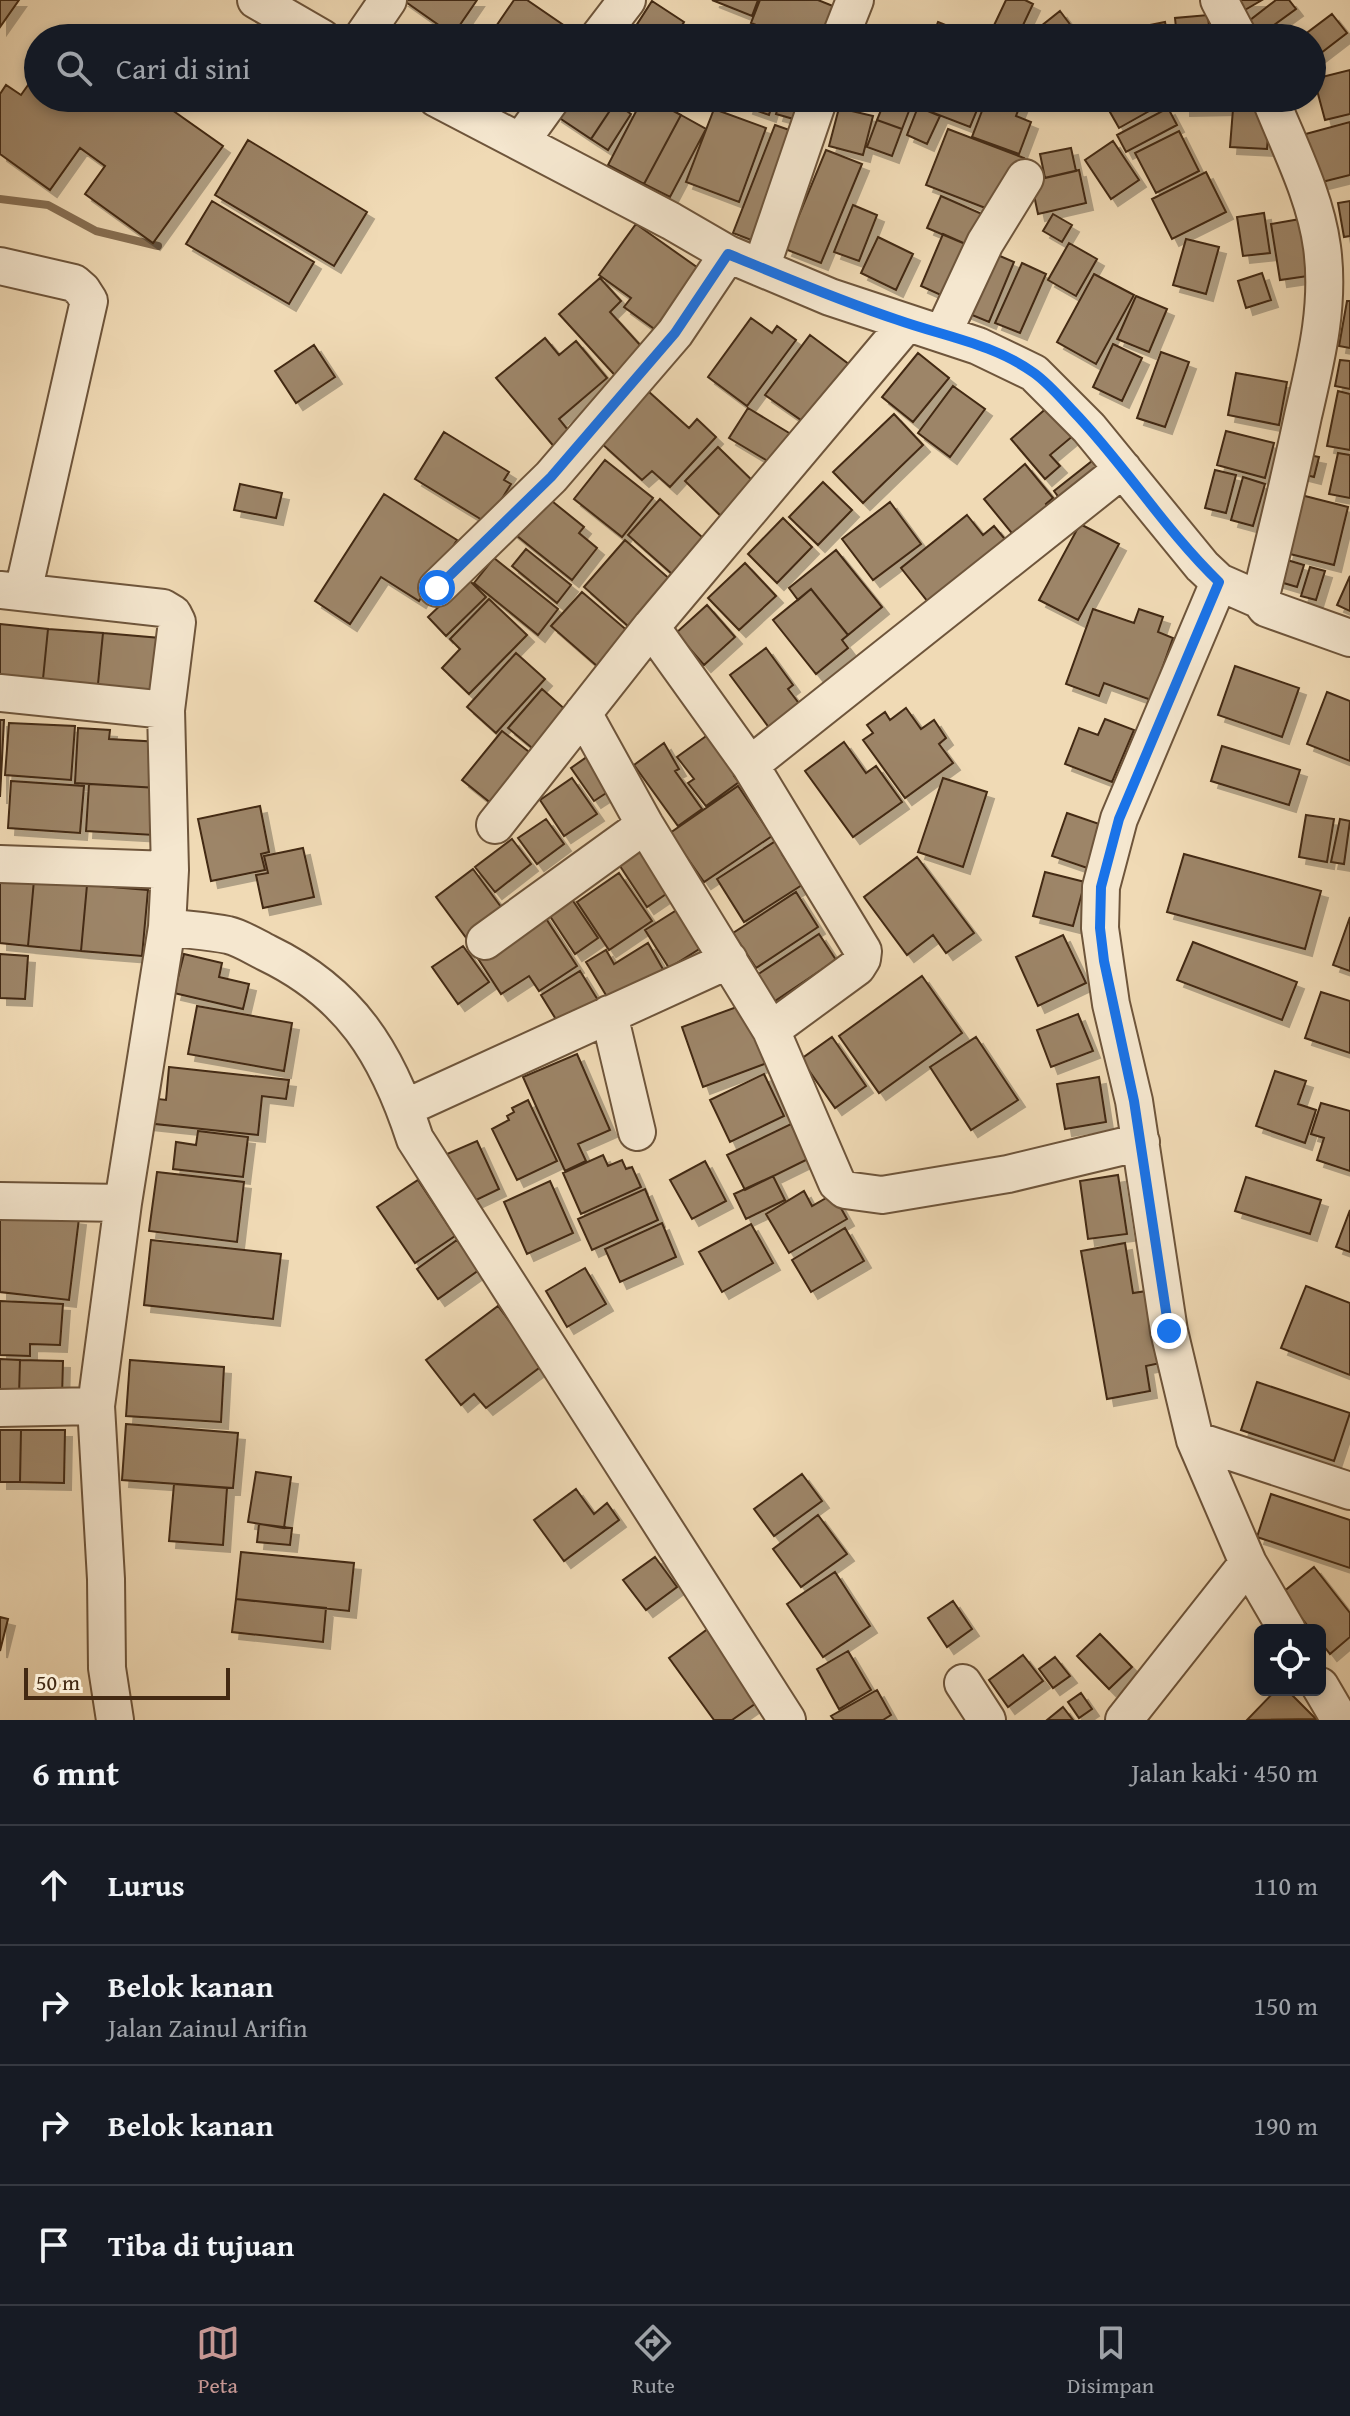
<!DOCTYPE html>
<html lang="id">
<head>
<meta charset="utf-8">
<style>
	body { margin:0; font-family:"Gentium Book Plus",serif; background:#20242c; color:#f1f3f6 }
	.controls { position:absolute; right:24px; bottom:24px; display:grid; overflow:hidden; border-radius:12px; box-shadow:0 4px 12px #0003 }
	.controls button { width:72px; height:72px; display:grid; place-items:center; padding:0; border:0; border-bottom:2px solid #363941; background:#171b24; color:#f1f3f6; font:40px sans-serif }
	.scale { position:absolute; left:24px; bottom:20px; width:206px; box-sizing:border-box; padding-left:8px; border:4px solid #432912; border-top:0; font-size:22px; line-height:28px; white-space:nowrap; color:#432912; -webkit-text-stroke:6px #f5e7cf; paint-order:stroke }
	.stop { position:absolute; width:24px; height:24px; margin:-18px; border:6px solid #1a73e8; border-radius:50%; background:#fff }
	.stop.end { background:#1a73e8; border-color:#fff; box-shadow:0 2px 8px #0008 }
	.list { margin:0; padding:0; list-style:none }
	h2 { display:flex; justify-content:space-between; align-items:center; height:104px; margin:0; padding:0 32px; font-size:34px }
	h2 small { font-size:26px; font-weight:400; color:#9ea1a6 }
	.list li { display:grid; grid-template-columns:52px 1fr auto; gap:24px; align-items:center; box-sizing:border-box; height:120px; padding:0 32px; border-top:2px solid #363941 }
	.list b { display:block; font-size:30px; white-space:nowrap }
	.list p { margin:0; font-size:26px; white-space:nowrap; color:#9ea1a6 }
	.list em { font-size:26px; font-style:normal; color:#9ea1a6 }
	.icon { flex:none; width:44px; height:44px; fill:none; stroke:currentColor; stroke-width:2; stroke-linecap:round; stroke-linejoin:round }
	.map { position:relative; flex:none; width:1350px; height:1720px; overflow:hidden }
	.search { position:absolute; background:#171b24; box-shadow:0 4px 12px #0003; left:24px; right:24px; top:24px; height:88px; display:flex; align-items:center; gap:20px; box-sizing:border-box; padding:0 28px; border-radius:44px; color:#9ea1a6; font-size:30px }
	.sheet { height:584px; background:#171b24 }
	nav { display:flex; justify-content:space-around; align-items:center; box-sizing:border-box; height:112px; border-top:2px solid #363941; background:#171b24; font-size:22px; color:#9ea1a6 }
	nav a { display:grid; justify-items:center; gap:4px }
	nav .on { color:#c59692 }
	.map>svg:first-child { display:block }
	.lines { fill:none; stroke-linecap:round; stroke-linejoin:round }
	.stream { stroke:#876f53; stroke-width:8 }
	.building { fill:#9d8567; stroke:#432912; stroke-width:2; filter:url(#shadow) }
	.minor-casing { stroke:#6e553b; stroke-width:40 }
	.minor { stroke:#f5e7cf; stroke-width:36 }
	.route { stroke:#1a73e8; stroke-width:10 }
</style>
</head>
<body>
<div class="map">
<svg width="1350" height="1720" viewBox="0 0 1350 1720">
	<defs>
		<filter id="shadow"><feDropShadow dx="7" dy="7" stdDeviation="0" flood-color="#0004"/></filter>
	</defs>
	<rect width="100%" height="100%" fill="#f0dab5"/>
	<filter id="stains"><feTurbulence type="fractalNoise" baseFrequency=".0025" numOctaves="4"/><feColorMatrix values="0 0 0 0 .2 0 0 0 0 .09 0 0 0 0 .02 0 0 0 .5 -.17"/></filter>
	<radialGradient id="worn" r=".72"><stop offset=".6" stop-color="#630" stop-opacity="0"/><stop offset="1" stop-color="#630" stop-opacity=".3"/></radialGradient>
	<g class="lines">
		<path class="stream" d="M0 199 48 205 96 231 158 246"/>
	</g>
	<path class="building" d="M0 0H19L0 27Z
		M403 0H477L453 35Z
		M514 0H527L581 37 488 38Z
		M712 0H758L752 16Z
		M760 0H818L848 12 837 38H789L751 23Z
		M1006 0H1025L1033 4 1017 38H988Z
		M1230 0H1262L1238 14Z
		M1276 0H1289L1296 9 1256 38 1245 24Z
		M652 1 684 22 674 38H649L634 29Z
		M1060 11 1072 27 1064 34 1059 38H1026Z
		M1332 14 1347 33 1312 60V38H1300Z
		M1208 15 1210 38H1177L1175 18Z
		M938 22 977 38H932Z
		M1165 22 1168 38H1132L1130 29Z
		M1350 70V114L1325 120 1314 79Z
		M38 71V98H155L223 146 153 243 85 194 105 166 80 148 50 190 0 154V94L6 85 21 95Z
		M567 98H607L615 103 591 139 555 115Z
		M643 98H649L681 115 644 184 608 165Z
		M749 98H774L769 115 746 107Z
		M781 98H812L804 122 776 114Z
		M886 98H914L902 129 877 120Z
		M921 98H982L970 127 918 107Z
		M987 98H1023L1016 116 1031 122 1019 154 972 137Z
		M1118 98H1166L1167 101 1119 128 1106 105Z
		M1183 98H1230V108L1183 109Z
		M615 103 631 114 608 150 591 139Z
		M918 107 940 116 927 144 907 135Z
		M839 108 873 116 863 155 829 146Z
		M1168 108 1177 125 1126 152 1117 135Z
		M714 109 766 128 739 202 686 182Z
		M1233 109 1270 112 1267 149 1230 147Z
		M681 115 706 129 670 197 644 184Z
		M877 120 902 129 892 156 867 147Z
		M1350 122V175L1314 184 1302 135Z
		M775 125 801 134 759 243 733 233Z
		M948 129 1024 158 1018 174 993 211 926 185Z
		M1179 131 1199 171 1156 193 1135 153Z
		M248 140 367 212 334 266 215 195Z
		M1113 141 1139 180 1111 199 1085 160Z
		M1071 148 1076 171 1045 178 1040 154Z
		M826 150 862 164 821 263 785 249Z
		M1079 170 1086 203 1038 214 1031 181Z
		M1206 172 1226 212 1172 239 1152 199Z
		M941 196 991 218 977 249 927 228Z
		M212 201 314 262 289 304 186 244Z
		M1350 201V236L1344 237 1338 203Z
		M853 205 877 215 859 261 834 252Z
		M1264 213 1270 253 1243 256 1237 217Z
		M1053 214 1072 225 1062 242 1043 231Z
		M1306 218 1315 275 1280 280 1271 224Z
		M636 224 708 275 664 336 624 307 631 298 599 275Z
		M943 234 977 249 954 301 921 286Z
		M878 237 913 254 896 290 861 273Z
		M1186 239 1219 247 1206 294 1173 285Z
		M1069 243 1097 259 1076 296 1048 280Z
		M986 250 1014 262 989 322 960 310Z
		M1022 263 1046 274 1020 333 995 323Z
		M1262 273 1271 300 1246 308 1238 281Z
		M1094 274 1134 295 1096 364 1057 342Z
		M600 278 621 301 610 312 651 357 622 383 559 314Z
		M1136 296 1167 309 1149 352 1117 339Z
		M1347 301H1350V348L1339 346Z
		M751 318 772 333 777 326 796 340 747 406 708 377Z
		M810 335 854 368 811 427 765 395Z
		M545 338 559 355 576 341 607 378 559 419 572 435 556 449 496 378Z
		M1113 344 1142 358 1122 401 1093 387Z
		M314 345 335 377 296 403 275 371Z
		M1161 352 1189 362 1165 427 1137 418Z
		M918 353 949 378 913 422 882 397Z
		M1340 360 1350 361V389L1335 386Z
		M1236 373 1287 382 1279 425 1228 415Z
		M953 386 985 409 950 457 918 433Z
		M648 391 689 428 697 419 716 437 670 487 652 471 642 480 601 443Z
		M1338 391 1350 394V450L1327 446Z
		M1049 406 1074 435 1050 455 1060 466 1045 479 1011 439Z
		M748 408 799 439 781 469 729 438Z
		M894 414 923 445 863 503 833 472Z
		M1226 431 1274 443 1265 478 1217 465Z
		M444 432 509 472 504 480 511 484 487 523 415 479Z
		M718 447 762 490 729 524 685 481Z
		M1299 453 1319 457 1314 477 1294 472Z
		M1338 453 1350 455V498L1329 494Z
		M605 460 653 498 622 537 574 499Z
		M1092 461 1107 480 1068 510 1054 491Z
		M1025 464 1053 498 1046 504 1054 515 1020 543 984 499Z
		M1215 470 1236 475 1226 513 1205 508Z
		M1243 477 1265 484 1253 526 1231 520Z
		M823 482 852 510 818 545 789 517Z
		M240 484 282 493 276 518 234 510Z
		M542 493 584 527 579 533 597 548 572 580 511 531Z
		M384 494 457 540 419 601 381 577 350 624 315 601Z
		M1301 495 1348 507 1334 565 1286 553Z
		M660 499 713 547 681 582 628 535Z
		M890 502 921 544 873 580 842 539Z
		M967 515 983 535 994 526 1014 550 936 612 901 568Z
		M783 518 812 547 777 583 748 554Z
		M1080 524 1119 544 1078 620 1039 600Z
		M625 540 680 588 638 635 584 587Z
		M526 549 571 585 557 603 512 566Z
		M836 550 882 607 848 635 811 589 798 600 789 588Z
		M1277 557 1304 565 1297 587 1270 579Z
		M494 558 558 609 538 635 474 583Z
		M745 563 776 596 739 630 708 598Z
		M1310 567 1325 571 1316 600 1301 596Z
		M1350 576V611L1337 605Z
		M468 579 486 597 446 636 428 617Z
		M811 589 848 635 842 640 848 648 816 674 773 620Z
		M582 592 636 638 605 673 551 626Z
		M489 599 527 635 469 694 442 668 460 649 450 639Z
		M707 605 735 637 704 665 676 633Z
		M1093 609 1134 623 1139 609 1163 617 1158 632 1173 638 1151 700 1104 683 1099 696 1066 684Z
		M0 624 48 629 42 689 0 686Z
		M48 629 103 633 97 694 42 689Z
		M103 633 172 639 166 700 97 694Z
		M766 648 793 685 788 689 804 710 773 733 730 675Z
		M516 653 545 679 496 733 467 707Z
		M1235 666 1299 688 1282 737 1218 715Z
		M542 689 576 719 543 757 508 728Z
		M1327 692 1350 701V761L1307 744Z
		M906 708 921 729 934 720 946 738 939 744 953 763 905 798 863 740 873 733 867 725 885 712 890 720Z
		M1105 719 1134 730 1112 782 1065 764 1079 728 1098 735Z
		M0 720H4L0 797Z
		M9 723 75 726 71 780 5 775Z
		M78 728 110 730 109 739 161 742 158 788 75 783Z
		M502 731 533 755 492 804 462 780Z
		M709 734 742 770 734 776 739 782 706 806 688 783 694 779 677 757Z
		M844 742 866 773 876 766 902 802 853 837 805 771Z
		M664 743 679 769 675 771 702 809 678 826 634 765Z
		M1222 746 1300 770 1289 805 1211 781Z
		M591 754 614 788 594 801 571 768Z
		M572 778 597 814 564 836 540 800Z
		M943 778 987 792 963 867 918 852Z
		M11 781 84 786 80 833 8 828Z
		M89 784 158 788 154 835 86 831Z
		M738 786 772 836 704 882 670 833Z
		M260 806 269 852 261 854 265 870 211 881 198 819Z
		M1067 813 1111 828 1096 871 1052 856Z
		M1306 815 1334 819 1327 862 1299 857Z
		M546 819 564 844 537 864 518 838Z
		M1340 819 1350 821 1344 864 1331 862Z
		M785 835 793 847 782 854 802 885 744 922 717 879Z
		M512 839 531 864 495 892 475 867Z
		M641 844 672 890 647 907 616 860Z
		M303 848 314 897 263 908 256 875 268 873 264 856Z
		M1184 854 1321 891 1305 949 1167 912Z
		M917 857 974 933 946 953 933 935 907 955 864 897Z
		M473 869 507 915 470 943 436 897Z
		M1045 872 1085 882 1073 926 1033 916Z
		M619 873 652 921 609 950 577 902Z
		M0 877 34 880 28 946 0 943Z
		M34 880 87 885 81 951 28 946Z
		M87 885 148 890 142 956 81 951Z
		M796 892 818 927 756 968 733 933Z
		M569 895 598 938 575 954 546 910Z
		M688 903 712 941 669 968 645 930Z
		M541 911 577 966 539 991 529 976 501 994 475 954Z
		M1350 917V971L1333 965Z
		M819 934 836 960 772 1003 754 977Z
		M1063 935 1086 983 1038 1006 1016 957Z
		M1193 942 1297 982 1282 1020 1177 980Z
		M648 943 668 978 615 1010 586 962 606 950 614 964Z
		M463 946 489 982 458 1004 432 967Z
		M0 954 28 956 25 999 0 998Z
		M184 954 222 963 219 977 249 984 243 1009 174 993Z
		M580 971 604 1010 565 1034 541 995Z
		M922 976 962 1033 879 1093 839 1036Z
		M1321 992 1350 1001V1053L1305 1038Z
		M753 1001 775 1060 703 1087 682 1027Z
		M197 1006 292 1023 284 1071 188 1054Z
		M1078 1014 1093 1051 1051 1067 1037 1030Z
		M832 1037 866 1086 835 1108 801 1059Z
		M976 1037 1018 1100 971 1130 930 1067Z
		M577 1054 610 1130 578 1144 586 1161 565 1171 523 1077Z
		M169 1067 289 1080 286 1099 262 1096 258 1135 146 1123 150 1098 166 1100Z
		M1275 1071 1306 1081 1298 1104 1316 1110 1305 1143 1256 1126Z
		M764 1074 784 1116 730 1142 710 1100Z
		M1099 1077 1106 1122 1065 1129 1057 1084Z
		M528 1100 557 1161 517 1180 492 1129 509 1120 507 1116 514 1112 512 1108Z
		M1321 1103 1350 1111V1171L1317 1160 1324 1138 1311 1134Z
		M791 1124 808 1159 745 1190 727 1155Z
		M198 1131 248 1137 243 1177 173 1169 176 1142 196 1145Z
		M477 1141 499 1189 470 1203 447 1154Z
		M603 1155 608 1166 622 1160 626 1169 632 1167 641 1187 581 1214 563 1173Z
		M705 1161 726 1201 692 1219 670 1180Z
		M157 1172 244 1182 237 1242 149 1231Z
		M1118 1175 1127 1234 1088 1239 1080 1181Z
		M773 1176 785 1200 746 1219 734 1194Z
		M1246 1177 1321 1200 1310 1234 1235 1211Z
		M418 1180 455 1236 415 1263 377 1207Z
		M550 1181 573 1233 527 1254 504 1202Z
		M645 1189 658 1220 592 1250 578 1219Z
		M804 1191 812 1206 833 1194 847 1219 789 1253 766 1214Z
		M0 1208 79 1218 69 1300 0 1292Z
		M1350 1210V1252L1336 1247Z
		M662 1223 676 1257 620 1282 605 1249Z
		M751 1224 773 1263 722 1292 699 1252Z
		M845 1228 864 1261 811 1292 792 1260Z
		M151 1240 281 1254 273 1319 144 1305Z
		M457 1240 479 1270 438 1299 417 1269Z
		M1125 1243 1133 1293 1153 1290 1165 1362 1146 1366 1150 1391 1107 1399 1081 1251Z
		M585 1268 606 1304 567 1327 546 1291Z
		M1306 1286 1350 1303V1375L1281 1348Z
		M0 1301 63 1304 60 1345 30 1344V1356L0 1355Z
		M498 1306 543 1365 486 1408 474 1394 461 1405 426 1360Z
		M0 1359 20 1360 19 1396H0Z
		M20 1360 63 1361 62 1398 19 1396Z
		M130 1360 224 1367 221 1422 126 1416Z
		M1257 1382 1350 1413 1334 1461 1241 1430Z
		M126 1424 238 1433 233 1488 122 1480Z
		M0 1430H21L20 1482H0Z
		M21 1430H65L64 1483 20 1482Z
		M256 1472 291 1477 284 1528 248 1522Z
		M802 1474 822 1501 774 1536 754 1509Z
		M174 1484 227 1488 223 1545 169 1541Z
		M576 1489 594 1514 607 1503 619 1520 564 1561 534 1520Z
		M1271 1494 1350 1520V1568L1257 1537Z
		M818 1515 847 1554 801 1587 773 1549Z
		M259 1524 292 1528 290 1545 257 1542Z
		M241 1552 354 1563 349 1611 236 1599Z
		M655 1557 677 1587 646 1610 623 1580Z
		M1314 1567 1350 1613V1637L1330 1654 1320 1641V1630H1311L1282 1593Z
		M835 1572 870 1626 823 1657 787 1604Z
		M236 1599 326 1608 323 1642 232 1632Z
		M953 1601 972 1629 947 1647 928 1618Z
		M0 1617 8 1619 0 1651Z
		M709 1628 762 1699 732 1720H714L669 1658Z
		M1100 1634 1132 1667 1109 1689 1077 1656Z
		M848 1651 871 1690 839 1709 817 1669Z
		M1023 1655 1043 1681 1008 1707 989 1680Z
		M1055 1657 1070 1676 1053 1688 1039 1669Z
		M877 1690 891 1715 883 1720H834L831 1716Z
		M1276 1690H1287L1316 1719 1247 1720Z
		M1081 1693 1092 1709 1079 1718 1068 1702Z
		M1063 1707 1073 1720H1047Z"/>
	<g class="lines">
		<g class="minor-casing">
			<path id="minor" d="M256 0 322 38
				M1219 0 1239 38
				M362 38 388 0
				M598 38 627 0
				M840 38 855 0
				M436 98 671 221 728 254 830 297 978 346 1034 373 1089 428 1202 566 1219 582 1260 600 1266 608 1350 638
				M521 141 552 98
				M0 266 74 283 82 290 89 301 23 592
				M761 268 819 98
				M943 333 985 243 1025 178
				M1219 582 1119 819 1101 887 1100 928 1111 1004 1134 1101 1169 1331 1195 1440 1248 1563 1287 1630
				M437 588 551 477 675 333 728 254
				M0 590 163 608 173 614 177 622 166 710 170 870 167 927 123 1203 96 1406 106 1579 107 1668 115 1720
				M1260 600C1275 539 1290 478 1303 416 1316 360 1330 305 1322 247 1315 195 1289 146 1270 98
				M651 627 750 765 863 951 862 959 857 967 771 1030
				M0 693 166 710
				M583 713 645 825 771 1030 837 1183 845 1190 882 1195 1008 1174 1141 1142
				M750 765 1123 469
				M495 825 651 627 907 323
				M0 864 170 870
				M167 927C187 930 208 931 228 935 241 938 255 947 267 953 350 993 387 1053 415 1139L787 1720
				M485 941 645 825
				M609 1014 637 1132
				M405 1108 729 960
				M0 1201 123 1203
				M0 1408 96 1406
				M1195 1440 1350 1491
				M963 1683 987 1720
				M1320 1686 1340 1720
				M1124 1720 1248 1563"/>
		</g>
		<use href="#minor" class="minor"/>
	</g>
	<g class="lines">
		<path class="route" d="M437 588 551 477 675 333 728 254C784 277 840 301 898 320 943 336 994 344 1034 373 1048 383 1061 398 1073 411 1125 465 1165 530 1219 582L1119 819 1101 887 1100 928 1104 961 1134 1101 1169 1331"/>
	</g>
	<rect width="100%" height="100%" filter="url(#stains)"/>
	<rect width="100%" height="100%" fill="url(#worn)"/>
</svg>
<div class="controls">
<button><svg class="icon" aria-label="locate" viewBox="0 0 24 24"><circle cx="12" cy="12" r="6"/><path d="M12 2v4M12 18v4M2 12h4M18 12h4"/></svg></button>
</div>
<div class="scale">50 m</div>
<div class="stop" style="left:437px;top:588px"></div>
<div class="stop end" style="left:1169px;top:1331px"></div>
<div class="search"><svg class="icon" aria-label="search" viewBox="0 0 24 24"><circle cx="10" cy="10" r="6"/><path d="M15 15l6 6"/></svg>Cari di sini</div>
</div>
<section class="sheet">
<h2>6 mnt<small>Jalan kaki · 450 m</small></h2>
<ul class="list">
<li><svg class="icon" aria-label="ahead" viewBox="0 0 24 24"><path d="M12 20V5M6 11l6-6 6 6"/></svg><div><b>Lurus</b></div><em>110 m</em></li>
<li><svg class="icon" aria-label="right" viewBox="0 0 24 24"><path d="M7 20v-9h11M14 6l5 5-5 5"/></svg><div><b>Belok kanan</b><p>Jalan Zainul Arifin</p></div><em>150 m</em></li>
<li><svg class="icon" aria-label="right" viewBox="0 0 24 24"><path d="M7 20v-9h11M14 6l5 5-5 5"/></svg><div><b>Belok kanan</b></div><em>190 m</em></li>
<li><svg class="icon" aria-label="arrive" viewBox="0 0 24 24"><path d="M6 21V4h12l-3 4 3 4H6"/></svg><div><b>Tiba di tujuan</b></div></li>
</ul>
</section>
<nav>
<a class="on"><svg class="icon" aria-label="map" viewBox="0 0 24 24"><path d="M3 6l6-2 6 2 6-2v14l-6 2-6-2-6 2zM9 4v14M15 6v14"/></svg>Peta</a>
<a><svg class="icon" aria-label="directions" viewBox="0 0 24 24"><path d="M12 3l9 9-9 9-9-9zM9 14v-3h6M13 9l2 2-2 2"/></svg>Rute</a>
<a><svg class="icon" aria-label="saved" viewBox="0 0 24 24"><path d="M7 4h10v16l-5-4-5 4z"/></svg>Disimpan</a>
</nav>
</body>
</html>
